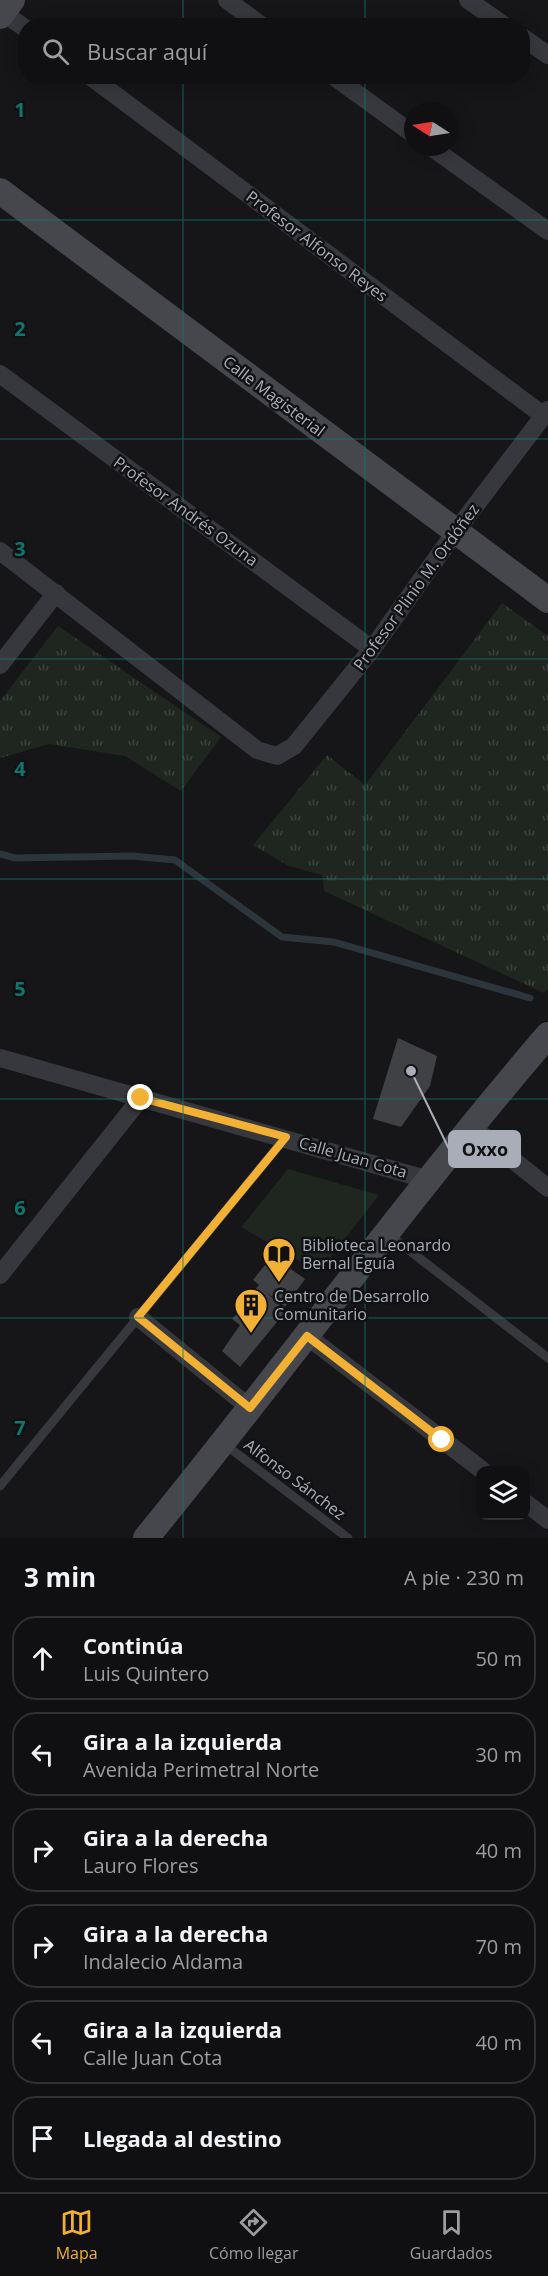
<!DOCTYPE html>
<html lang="es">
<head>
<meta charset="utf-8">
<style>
	:root { --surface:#101012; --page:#19191b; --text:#f1f3f6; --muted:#9c9d9f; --line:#303032; --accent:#f2b134 }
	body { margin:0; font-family:"Open Sans",sans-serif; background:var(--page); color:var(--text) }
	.controls { position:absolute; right:18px; bottom:18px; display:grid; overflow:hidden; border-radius:12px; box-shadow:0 3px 15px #0003 }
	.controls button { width:54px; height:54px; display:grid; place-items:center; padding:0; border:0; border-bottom:2px solid var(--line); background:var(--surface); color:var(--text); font:30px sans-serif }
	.compass { position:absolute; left:404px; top:102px; width:54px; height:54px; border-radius:50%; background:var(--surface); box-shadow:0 3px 15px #0003; rotate:282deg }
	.stop { position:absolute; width:18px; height:18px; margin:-14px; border:4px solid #f2b134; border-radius:50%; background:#fff }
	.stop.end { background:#f2b134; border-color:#fff; box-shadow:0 2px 6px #0008 }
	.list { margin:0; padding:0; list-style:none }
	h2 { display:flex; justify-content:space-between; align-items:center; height:78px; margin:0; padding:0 24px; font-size:26px }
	h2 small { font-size:20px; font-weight:400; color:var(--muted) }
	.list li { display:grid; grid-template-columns:39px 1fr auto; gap:18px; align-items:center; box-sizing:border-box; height:84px; margin:0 12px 12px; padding:0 12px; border:2px solid var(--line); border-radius:24px }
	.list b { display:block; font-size:22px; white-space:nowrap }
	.list p { margin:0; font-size:20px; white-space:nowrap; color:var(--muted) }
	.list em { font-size:20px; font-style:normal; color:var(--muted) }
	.icon { flex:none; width:33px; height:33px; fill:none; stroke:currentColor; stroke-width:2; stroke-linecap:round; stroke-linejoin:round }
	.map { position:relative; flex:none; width:548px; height:1538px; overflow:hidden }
	.search { position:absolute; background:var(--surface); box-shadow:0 3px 15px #0003; left:18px; right:18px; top:18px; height:66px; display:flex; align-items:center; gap:15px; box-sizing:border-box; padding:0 21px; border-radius:24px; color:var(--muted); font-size:22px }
	.sheet { height:654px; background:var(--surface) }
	nav { display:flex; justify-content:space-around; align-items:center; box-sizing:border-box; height:84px; border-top:2px solid var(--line); background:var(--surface); font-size:16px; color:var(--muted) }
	nav a { display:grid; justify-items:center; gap:3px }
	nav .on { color:var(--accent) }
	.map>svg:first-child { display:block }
</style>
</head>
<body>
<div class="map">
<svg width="548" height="1538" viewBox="0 0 548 1538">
	<defs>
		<pattern id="park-tufts" width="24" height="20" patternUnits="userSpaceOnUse" patternTransform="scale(1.5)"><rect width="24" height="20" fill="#1e261f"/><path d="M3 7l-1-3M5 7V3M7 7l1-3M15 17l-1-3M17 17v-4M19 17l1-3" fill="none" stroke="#3c433d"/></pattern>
	</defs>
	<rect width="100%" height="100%" fill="#161618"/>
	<!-- park -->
	<g fill="url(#park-tufts)">
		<path d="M502 603 548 636V989L544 993 324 891 322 875 289 866 253 845 327 755 365 785Z"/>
		<path d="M58 626 221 737 181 791 125 756 49 744 0 758V701Z"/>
	</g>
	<!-- pitch -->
	<path fill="#1e261f" d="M288 1169 379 1195 319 1272 241 1227Z"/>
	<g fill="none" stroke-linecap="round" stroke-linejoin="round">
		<!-- stream -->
		<path stroke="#2c353c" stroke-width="7" d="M0 854 15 858 132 856 175 860 282 937 334 942 530 998"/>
	</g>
	<!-- building -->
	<g fill="#404145">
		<path d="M398 1038 437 1056 430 1086 401 1127 373 1119Z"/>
		<path d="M272 1256 305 1279 285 1307 265 1291 286 1311 240 1367 222 1351 240 1325 232 1319 242 1308 256 1318 267 1305 251 1294 259 1285 253 1280Z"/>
	</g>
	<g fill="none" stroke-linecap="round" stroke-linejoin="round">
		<!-- lane -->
		<g stroke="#37383d" stroke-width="9">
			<path d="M387 1233 548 1358"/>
			<path d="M223 1443 348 1538"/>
			<path d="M0 1486 285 1138"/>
		</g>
		<!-- street -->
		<g stroke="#37383d" stroke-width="18">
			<path d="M227 0 262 26"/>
			<path d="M468 0 505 26"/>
			<path d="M0 10 26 29"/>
			<path d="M522 37 548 55"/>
			<path d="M90 76 544 416"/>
			<path d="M333 76 413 134"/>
			<path d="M431 147 548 231"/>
			<path d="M0 374 372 649"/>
			<path d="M0 551 257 750 277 756 294 746 372 649 456 531 548 410"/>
			<path d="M0 665 56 593"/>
			<path d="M0 1058 429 1180"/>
			<path d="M472 1127 548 1188"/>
			<path d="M0 1275 141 1098"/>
			<path d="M138 1317 250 1408"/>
			<path d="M307 1336 482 1470"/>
			<path d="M526 1503 548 1520"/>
		</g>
		<!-- secondary -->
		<g stroke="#45474d" stroke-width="26">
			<path d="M0 16 12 0"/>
			<path d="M0 191 548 600"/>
			<path d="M146 1538C282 1372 408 1198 548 1035"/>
		</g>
	</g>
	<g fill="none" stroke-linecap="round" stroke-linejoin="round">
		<!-- route -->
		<path stroke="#f2b134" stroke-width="8" d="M141 1098 286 1137 138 1317 250 1408 307 1336 442 1440"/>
	</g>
	<!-- grid -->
	<path fill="none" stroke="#0f766e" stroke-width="1.5" stroke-opacity="0.55" d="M183 0V26M365 0V26M183 76V1538M365 76V1538M0 220H548M0 439H548M0 659H548M0 879H548M0 1099H548M0 1318H548"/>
	<!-- icons -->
	<defs>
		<symbol id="library-pin" viewBox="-11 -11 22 30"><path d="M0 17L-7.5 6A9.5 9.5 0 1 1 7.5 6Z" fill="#f2b134" stroke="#111113"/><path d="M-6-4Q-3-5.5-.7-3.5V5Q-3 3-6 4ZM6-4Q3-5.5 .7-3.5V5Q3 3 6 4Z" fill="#111"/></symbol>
		<symbol id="building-pin" viewBox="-11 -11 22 30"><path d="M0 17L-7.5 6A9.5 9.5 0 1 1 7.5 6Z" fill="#f2b134" stroke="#111113"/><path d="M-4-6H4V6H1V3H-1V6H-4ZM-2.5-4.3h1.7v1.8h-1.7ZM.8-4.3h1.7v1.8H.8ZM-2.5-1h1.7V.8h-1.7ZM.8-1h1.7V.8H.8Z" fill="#111"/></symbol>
	</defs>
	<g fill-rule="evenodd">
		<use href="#library-pin" x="260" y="1235" width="38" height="52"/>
		<use href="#building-pin" x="232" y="1286" width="38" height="52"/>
	</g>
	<g text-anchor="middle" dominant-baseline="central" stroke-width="5" stroke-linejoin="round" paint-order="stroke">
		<!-- street labels -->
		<g font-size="16" fill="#a8adb8" stroke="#111113">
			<text transform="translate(317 246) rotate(37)">Profesor Alfonso Reyes</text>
			<text transform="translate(274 396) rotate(37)">Calle Magisterial</text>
			<text transform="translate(186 511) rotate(36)">Profesor Andrés Ozuna</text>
			<text transform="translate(416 587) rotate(-54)">Profesor Plinio M. Ordóñez</text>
			<text transform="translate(353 1157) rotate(16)">Calle Juan Cota</text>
			<text transform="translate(295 1479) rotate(37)">Alfonso Sánchez</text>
		</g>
		<!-- poi labels -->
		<g font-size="16" fill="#a8adb8" stroke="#111113" text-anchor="start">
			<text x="302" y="1245">Biblioteca Leonardo<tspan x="302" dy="18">Bernal Eguía</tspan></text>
			<text x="274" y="1296">Centro de Desarrollo<tspan x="274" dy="18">Comunitario</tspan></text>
		</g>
	</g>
	<g font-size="20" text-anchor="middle" font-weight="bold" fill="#0f766e" stroke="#111113" stroke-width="5" stroke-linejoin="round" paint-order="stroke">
		<text x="20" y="117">1</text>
		<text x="20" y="336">2</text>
		<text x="20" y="556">3</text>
		<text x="20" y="776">4</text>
		<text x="20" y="996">5</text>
		<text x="20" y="1215">6</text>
		<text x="20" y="1435">7</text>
	</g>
	<!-- callouts -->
	<path fill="none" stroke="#a8adb8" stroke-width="2" d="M411 1071L449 1149"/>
	<circle fill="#a8adb8" stroke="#111113" stroke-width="2" cx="411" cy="1071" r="6"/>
	<rect fill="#a8adb8" stroke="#a8adb8" stroke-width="2" x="449" y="1131" width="71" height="36" rx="6"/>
	<g font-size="18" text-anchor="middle" font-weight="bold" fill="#111">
		<text x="485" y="1156">Oxxo</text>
	</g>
</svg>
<div class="controls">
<button><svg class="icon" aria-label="layers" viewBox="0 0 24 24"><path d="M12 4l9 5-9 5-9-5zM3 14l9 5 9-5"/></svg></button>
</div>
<svg class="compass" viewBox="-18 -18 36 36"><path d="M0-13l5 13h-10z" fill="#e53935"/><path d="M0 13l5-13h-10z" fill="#9c9d9f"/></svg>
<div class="stop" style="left:442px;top:1440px"></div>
<div class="stop end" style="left:141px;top:1098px"></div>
<div class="search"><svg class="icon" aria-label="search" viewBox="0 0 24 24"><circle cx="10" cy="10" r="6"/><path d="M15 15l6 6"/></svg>Buscar aquí</div>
</div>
<section class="sheet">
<h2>3 min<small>A pie · 230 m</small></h2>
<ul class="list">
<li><svg class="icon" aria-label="ahead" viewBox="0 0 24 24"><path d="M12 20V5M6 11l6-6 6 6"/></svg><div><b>Continúa</b><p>Luis Quintero</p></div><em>50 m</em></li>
<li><svg class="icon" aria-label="left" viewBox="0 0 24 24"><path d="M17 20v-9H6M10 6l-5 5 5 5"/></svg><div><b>Gira a la izquierda</b><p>Avenida Perimetral Norte</p></div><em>30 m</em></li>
<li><svg class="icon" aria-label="right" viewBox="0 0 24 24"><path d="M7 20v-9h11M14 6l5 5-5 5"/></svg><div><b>Gira a la derecha</b><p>Lauro Flores</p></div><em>40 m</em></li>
<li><svg class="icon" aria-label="right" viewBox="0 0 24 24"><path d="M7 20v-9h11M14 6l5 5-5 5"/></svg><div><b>Gira a la derecha</b><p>Indalecio Aldama</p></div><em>70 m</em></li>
<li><svg class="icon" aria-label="left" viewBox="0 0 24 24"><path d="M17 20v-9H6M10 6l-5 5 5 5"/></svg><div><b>Gira a la izquierda</b><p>Calle Juan Cota</p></div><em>40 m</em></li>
<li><svg class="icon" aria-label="arrive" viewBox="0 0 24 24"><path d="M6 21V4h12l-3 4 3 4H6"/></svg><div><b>Llegada al destino</b></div></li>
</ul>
</section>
<nav>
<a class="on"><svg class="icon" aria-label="map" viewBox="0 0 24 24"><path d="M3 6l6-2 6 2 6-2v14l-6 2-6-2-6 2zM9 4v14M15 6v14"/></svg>Mapa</a>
<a><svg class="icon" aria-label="directions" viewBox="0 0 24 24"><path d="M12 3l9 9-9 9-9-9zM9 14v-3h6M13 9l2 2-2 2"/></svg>Cómo llegar</a>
<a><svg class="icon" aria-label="saved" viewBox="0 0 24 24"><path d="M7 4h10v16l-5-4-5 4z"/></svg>Guardados</a>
</nav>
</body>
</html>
